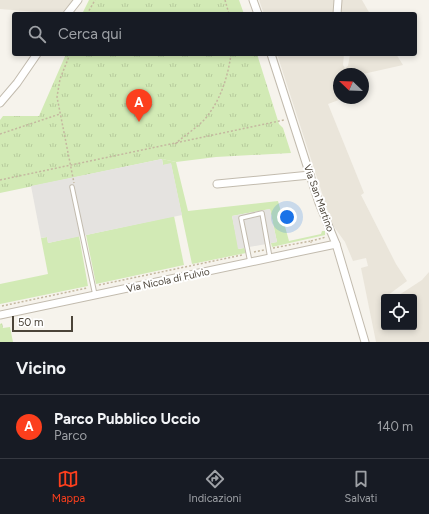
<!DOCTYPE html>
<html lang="it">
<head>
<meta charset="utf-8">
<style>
	:root { --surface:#171b24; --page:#242831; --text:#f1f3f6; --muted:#9ea1a6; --line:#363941; --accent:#fc3f1d }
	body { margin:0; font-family:Figtree,sans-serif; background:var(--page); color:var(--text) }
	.controls { position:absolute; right:12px; bottom:12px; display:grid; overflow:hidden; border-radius:4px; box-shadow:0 2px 6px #0003 }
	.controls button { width:36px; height:36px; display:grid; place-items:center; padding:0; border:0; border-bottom:1px solid var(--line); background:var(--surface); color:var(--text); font:20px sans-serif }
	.compass { position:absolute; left:333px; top:68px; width:36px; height:36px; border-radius:50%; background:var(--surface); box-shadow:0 2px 6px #0003; rotate:293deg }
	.scale { position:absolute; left:12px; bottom:10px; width:61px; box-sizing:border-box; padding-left:4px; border:2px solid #4b4439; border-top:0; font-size:11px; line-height:14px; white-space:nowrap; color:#4b4439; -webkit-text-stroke:3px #fff; paint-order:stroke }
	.you { position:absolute; left:287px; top:217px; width:14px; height:14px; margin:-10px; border:3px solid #fff; border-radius:50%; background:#1a73e8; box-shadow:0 0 0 6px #1a73e833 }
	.badge { display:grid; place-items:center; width:26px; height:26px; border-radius:50%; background:var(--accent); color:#fff; font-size:13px; font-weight:700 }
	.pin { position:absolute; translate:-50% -33px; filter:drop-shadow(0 1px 2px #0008) }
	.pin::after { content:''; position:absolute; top:21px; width:14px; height:12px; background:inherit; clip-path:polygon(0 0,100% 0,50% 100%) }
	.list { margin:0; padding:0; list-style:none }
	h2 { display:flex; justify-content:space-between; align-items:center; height:52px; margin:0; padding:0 16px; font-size:17px }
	h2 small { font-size:13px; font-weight:400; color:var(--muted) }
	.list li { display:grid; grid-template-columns:26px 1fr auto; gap:12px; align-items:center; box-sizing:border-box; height:64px; padding:0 16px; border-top:1px solid var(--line) }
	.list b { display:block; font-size:15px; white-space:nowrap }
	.list p { margin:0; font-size:13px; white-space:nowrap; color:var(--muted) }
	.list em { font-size:13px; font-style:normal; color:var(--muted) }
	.icon { flex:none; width:22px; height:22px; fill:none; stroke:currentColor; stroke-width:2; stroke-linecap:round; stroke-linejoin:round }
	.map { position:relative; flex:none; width:429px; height:342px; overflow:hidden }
	.search { position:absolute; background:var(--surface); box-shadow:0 2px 6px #0003; left:12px; right:12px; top:12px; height:44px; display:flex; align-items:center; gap:10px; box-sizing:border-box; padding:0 14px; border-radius:4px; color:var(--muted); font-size:15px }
	.sheet { height:116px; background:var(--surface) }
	nav { display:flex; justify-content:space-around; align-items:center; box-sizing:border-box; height:56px; border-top:1px solid var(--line); background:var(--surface); font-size:11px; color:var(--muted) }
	nav a { display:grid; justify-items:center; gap:2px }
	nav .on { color:var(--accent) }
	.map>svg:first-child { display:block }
</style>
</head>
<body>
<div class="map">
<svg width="429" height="342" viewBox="0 0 429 342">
	<defs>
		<pattern id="park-tufts" width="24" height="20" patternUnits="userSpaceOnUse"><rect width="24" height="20" fill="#d2eab5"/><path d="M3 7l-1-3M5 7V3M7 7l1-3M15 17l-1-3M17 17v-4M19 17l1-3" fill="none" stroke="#b6ca9c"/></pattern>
	</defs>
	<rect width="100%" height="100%" fill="#f6f3ec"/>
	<!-- residential -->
	<g fill="#eae5da">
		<path d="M0 0H73L61 14 0 9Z"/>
		<path d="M259 0H335L334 14H264Z"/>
		<path d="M341 0H362L370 14H340Z"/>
		<path d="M277 54H344L343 65 345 68 348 66 350 54H396L403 65 363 74H339V98H344L328 104 364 193 361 195 396 264 407 281 380 301 384 305V327H414V297H396L422 280 429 272V342H376L361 268 368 266 366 258 353 261 345 242 332 224Z"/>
	</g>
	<!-- grass -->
	<g fill="#d2eab5">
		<path d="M162 159 176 162 188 211 278 201 289 241 321 234 322 231H325V235L272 247 271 243 277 242 270 209 232 216 239 249 244 248 246 253 192 264 171 164 163 165Z"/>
		<path d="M174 216 184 265 96 284 86 235Z"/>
		<path d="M79 236 88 286 0 304V284L48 274 41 238 47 237 48 243Z"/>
	</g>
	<!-- park -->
	<g fill="url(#park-tufts)">
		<path d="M89 0H239L244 14H82Z"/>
		<path d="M66 54H257L279 124 283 128 291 153 216 157 176 162 162 159 0 193V120L3 116H39Z"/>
		<path d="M2 323 3 328 10 327 13 342H0V324Z"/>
	</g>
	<!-- parking -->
	<g fill="#e5e3e0">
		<path d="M162 159 163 165 171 163 182 215 48 243 47 237 41 238 31 186Z"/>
		<path d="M270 209 277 242 238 249 232 216Z"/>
	</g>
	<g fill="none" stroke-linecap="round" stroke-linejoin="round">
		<defs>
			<g id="lane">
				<path d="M72 187 95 295"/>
				<path d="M250 262 241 218 262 213 270 258"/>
			</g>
			<g id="street">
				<path d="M253 0 258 14"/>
				<path d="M67 14 78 0"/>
				<path d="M337 14 338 0"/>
				<path d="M271 54 319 203 336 244 365 342"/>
				<path d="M0 103 17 83 37 54"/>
				<path d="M217 184 310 175"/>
				<path d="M0 315 336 244"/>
			</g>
		</defs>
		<!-- lane casing -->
		<use href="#lane" stroke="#c2bbae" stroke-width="5.5"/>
		<!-- street casing -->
		<use href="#street" stroke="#c2bbae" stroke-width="9"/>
		<!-- path -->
		<g stroke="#c4b79f" stroke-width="1.5" stroke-dasharray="2 2" stroke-linecap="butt">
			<path d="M225 0 229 14"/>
			<path d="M87 14 95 0"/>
			<path d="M70 54 60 79 57 97 74 183"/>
			<path d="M0 134 60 114"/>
			<path d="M175 144C184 136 195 129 204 120 220 102 228 77 231 54"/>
			<path d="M0 180 284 120"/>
			<path d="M311 241 326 237"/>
			<path d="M273 248 311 241V243"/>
			<path d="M254 252 264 250"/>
			<path d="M99 285 242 255"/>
			<path d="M2 306 87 288"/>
		</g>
		<!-- lane -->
		<use href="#lane" stroke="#fff" stroke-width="3.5"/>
		<!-- street -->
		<use href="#street" stroke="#fff" stroke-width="7"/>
	</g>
	<g text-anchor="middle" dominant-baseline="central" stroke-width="4" stroke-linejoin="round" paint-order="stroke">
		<!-- street labels -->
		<g font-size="10" fill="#4b4439" stroke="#fff">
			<text transform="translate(319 198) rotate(70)">Via San Martino</text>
			<text transform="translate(168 280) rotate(-12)">Via Nicola di Fulvio</text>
		</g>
	</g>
</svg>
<div class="controls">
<button><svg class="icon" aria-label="locate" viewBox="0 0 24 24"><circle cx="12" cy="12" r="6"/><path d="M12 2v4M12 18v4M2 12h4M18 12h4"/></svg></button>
</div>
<svg class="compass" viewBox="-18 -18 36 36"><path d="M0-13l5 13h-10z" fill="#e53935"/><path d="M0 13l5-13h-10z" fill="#9ea1a6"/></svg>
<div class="scale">50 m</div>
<div class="you"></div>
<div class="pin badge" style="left:139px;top:122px">A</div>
<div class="search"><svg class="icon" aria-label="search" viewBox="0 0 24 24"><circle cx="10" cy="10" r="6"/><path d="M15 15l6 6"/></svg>Cerca qui</div>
</div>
<section class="sheet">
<h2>Vicino<small></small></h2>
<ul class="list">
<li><span class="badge">A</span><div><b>Parco Pubblico Uccio</b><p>Parco</p></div><em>140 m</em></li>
</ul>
</section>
<nav>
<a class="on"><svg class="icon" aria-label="map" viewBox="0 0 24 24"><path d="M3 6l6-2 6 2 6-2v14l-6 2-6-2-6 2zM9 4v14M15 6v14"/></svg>Mappa</a>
<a><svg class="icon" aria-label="directions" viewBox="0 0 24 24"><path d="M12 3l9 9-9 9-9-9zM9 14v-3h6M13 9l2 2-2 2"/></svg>Indicazioni</a>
<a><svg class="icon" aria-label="saved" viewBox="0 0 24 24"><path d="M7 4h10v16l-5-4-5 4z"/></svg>Salvati</a>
</nav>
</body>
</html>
